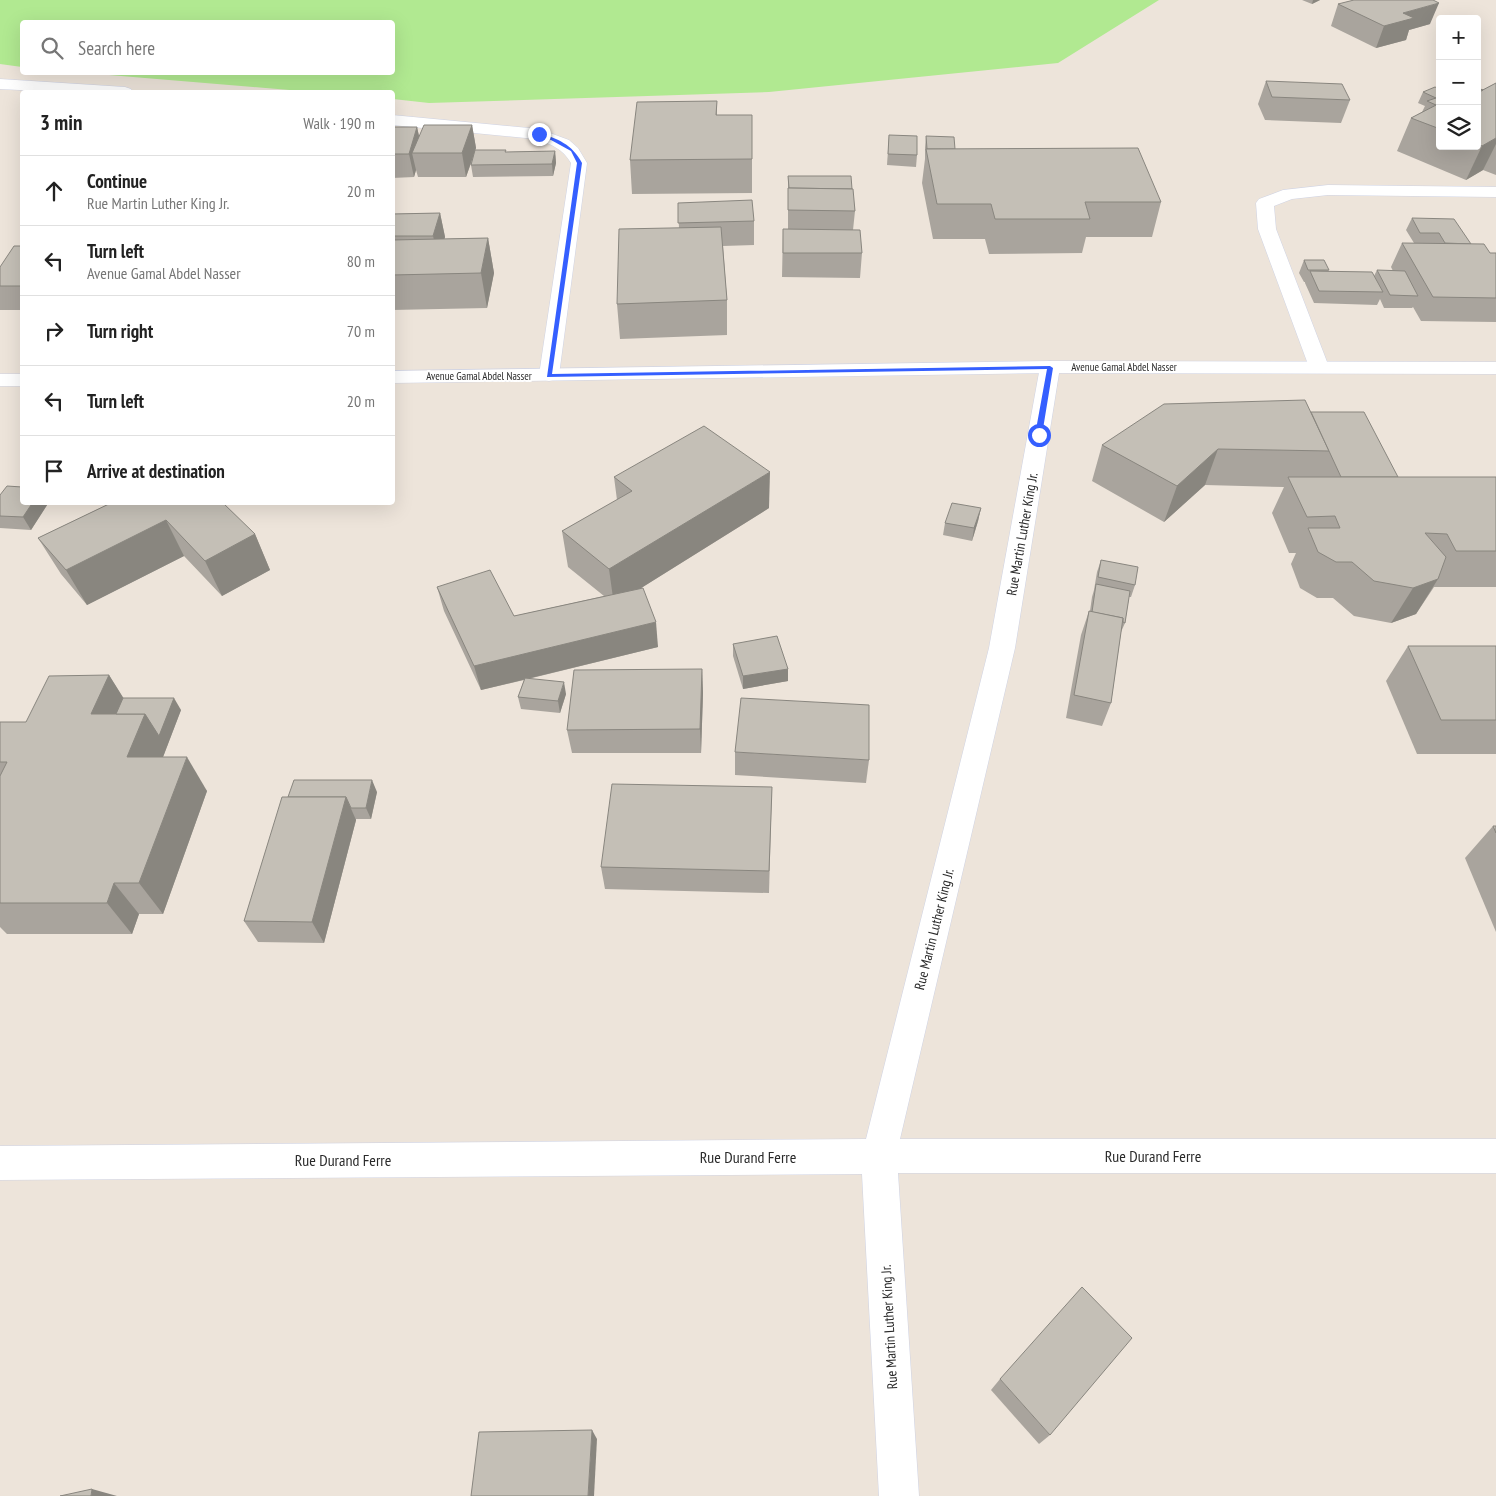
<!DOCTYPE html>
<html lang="en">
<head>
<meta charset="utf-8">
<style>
	:root { --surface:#fff; --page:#f2f2f2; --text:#222; --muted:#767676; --line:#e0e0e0 }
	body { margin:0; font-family:"PT Sans Narrow",sans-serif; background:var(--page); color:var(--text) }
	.controls { position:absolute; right:15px; top:15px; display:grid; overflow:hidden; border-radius:5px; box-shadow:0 5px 20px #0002 }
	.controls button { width:45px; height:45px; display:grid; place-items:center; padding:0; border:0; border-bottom:1px solid var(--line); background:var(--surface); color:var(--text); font:25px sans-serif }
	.stop { position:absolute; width:15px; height:15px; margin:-11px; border:4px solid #355fff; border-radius:50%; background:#fff }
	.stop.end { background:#355fff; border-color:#fff; box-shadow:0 1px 5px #0008 }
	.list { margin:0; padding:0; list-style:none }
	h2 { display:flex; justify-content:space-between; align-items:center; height:65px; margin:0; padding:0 20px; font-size:21px }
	h2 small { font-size:16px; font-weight:400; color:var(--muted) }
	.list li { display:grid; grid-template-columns:32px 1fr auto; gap:15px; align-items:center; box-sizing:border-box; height:70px; padding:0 20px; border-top:1px solid var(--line) }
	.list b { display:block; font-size:19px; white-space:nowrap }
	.list p { margin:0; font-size:16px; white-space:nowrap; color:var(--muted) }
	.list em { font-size:16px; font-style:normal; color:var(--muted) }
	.icon { flex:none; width:28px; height:28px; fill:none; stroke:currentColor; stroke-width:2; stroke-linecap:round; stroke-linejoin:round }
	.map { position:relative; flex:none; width:1496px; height:1496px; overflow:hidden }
	.search { position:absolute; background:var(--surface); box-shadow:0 5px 20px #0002; left:20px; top:20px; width:375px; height:55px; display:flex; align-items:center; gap:12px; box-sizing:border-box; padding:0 18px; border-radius:5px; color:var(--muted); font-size:19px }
	.panel { position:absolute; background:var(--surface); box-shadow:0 5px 20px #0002; left:20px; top:90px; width:375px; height:415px; border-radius:5px }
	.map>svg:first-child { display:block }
</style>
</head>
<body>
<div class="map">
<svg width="1496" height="1496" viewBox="0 0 1496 1496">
	<rect width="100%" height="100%" fill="#ede4da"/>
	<!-- green -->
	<path fill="#b1e991" d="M0 0H1159L1058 63 769 92 429 103 393 99 392 92H313L85 73 392 72V22H22V67L0 64Z"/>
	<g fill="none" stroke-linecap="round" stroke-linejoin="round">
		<defs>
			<g id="minor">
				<path d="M0 79 125 87 131 89 133 92H60L0 89Z"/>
				<path d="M392 115 539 129 569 140 578 148 587 163 559 375 556 379 549 381 542 379 539 375 571 163C563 149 551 144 536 139L392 125Z"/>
				<path d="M1328 185 1496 187V197L1328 195 1292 199 1274 206 1276 229 1329 367 1326 371 1319 373 1312 371 1309 367 1258 229 1256 203 1259 199 1283 190Z"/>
				<path d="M1050 361 1057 363 1060 367 1015 648 900 1139H1496V1173H898L919 1496H879L862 1174 0 1180V1146L866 1139 989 648 1040 367 1043 363Z"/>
			</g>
			<g id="tertiary">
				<path d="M1050 361 1496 362V374L1050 373 392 383V371Z"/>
				<rect x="0" y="374" width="22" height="12"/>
			</g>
		</defs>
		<!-- minor casing -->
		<use href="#minor" stroke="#cfd3e4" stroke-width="1"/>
		<!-- tertiary casing -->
		<use href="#tertiary" stroke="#cfd3e4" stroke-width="1"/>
		<!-- minor -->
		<use href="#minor" fill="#fff" fill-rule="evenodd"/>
		<!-- tertiary -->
		<use href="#tertiary" fill="#fff" fill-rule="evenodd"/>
	</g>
	<!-- wall -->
	<g fill="#a9a49d">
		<path d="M1302 0H1320L1312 4Z"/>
		<path d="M1338 4 1430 24 1409 30 1406 40 1376 48 1331 26Z"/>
		<path d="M1266 81 1350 100 1341 123 1265 120 1258 104Z"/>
		<path d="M1496 83V175L1483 170 1466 180 1397 151 1411 118 1422 112 1425 106 1418 103 1423 92 1440 89V146H1477V88L1483 90Z"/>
		<path d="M717 101V115L752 159V193L632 194 630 160Z"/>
		<path d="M472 125 476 148 475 150 506 152 555 151 556 163 553 176 473 177 471 165 473 158 466 177H418L416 170 414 177 392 178V127H417L419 136Z"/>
		<path d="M889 135 917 155 916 167 887 165Z"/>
		<path d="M926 136 955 149 1161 202 1152 237H1086L1082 253 989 254 985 239H933L922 183 925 159V148Z"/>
		<path d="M788 176 852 189 855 211 853 230 862 253 860 278 782 277 783 229H788Z"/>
		<path d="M678 203 754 221V245L723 246 727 300V335L620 339 617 304 679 228Z"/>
		<path d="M440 213 445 237 444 239 488 238 494 273 487 308 392 310V214Z"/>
		<path d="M1412 218 1490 253H1496V322L1421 321 1413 307 1412 308H1384L1380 299 1377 305 1314 303 1305 283V282H1304L1299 273 1304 260 1329 270 1328 271 1374 276 1377 270 1393 271 1391 267 1402 243H1414L1406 230Z"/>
		<path d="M22 246V310H0V267Z"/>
		<path d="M1311 412 1398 477H1496V587H1434L1416 614 1391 623 1354 616 1333 598H1317L1300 588 1291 564 1296 553H1289L1272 513 1284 487 1205 485 1164 522 1092 481 1102 445Z"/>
		<path d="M614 477 769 508 641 588 658 647 528 679 566 694 560 713 521 709 518 697 524 680 481 690 444 611 437 587 514 616 604 596 568 567 562 531 617 500Z"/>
		<path d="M0 495 22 502H49L31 530 0 528Z"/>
		<path d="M113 502 255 534 270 570 222 596 184 556 87 605 61 574 38 538Z"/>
		<path d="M981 508 978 521 972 541 943 535 945 523Z"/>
		<path d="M1101 560 1135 585 1131 597H1129L1125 623 1121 632 1111 703 1102 726 1066 718 1081 635 1089 611H1090L1092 597 1094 590 1097 572Z"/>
		<path d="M733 644 788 669V681L743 689 733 656Z"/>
		<path d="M1408 646H1496V754H1417L1386 681Z"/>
		<path d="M702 669 703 693 701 753H572L567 730Z"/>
		<path d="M109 675 123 698 181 710 163 757 207 791 163 914H139L132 934H7L0 927V722H26Z"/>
		<path d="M735 752 869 760 866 783 735 775Z"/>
		<path d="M772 787 769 893 605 889 601 867Z"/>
		<path d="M377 792 371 819H356V820L324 943 258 942 244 921 288 797Z"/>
		<path d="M1493 826H1496V932L1465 858Z"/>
		<path d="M1000 1379 1050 1435 1039 1444 991 1390Z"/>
	</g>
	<!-- shaded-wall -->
	<g fill="#89867f">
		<path d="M1313 0H1320L1312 4Z"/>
		<path d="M1439 3 1430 24 1409 30 1406 40 1376 48 1384 26 1403 13Z"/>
		<path d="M472 125 476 148 466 177 462 153Z"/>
		<path d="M417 127 422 150 412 153 416 170 414 177 409 154Z"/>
		<path d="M1496 138V144L1483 170 1466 180 1482 146Z"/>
		<path d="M555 151 556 163 553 176 552 164Z"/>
		<path d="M440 213 445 237 439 260 433 236Z"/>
		<path d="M488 238 494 273 487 308 481 273Z"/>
		<path d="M1218 449 1205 485 1164 522 1177 486Z"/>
		<path d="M770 472 769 508 614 605 609 569Z"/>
		<path d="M33 502H49L31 530 23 517Z"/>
		<path d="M981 508 978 521 972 541 974 528Z"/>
		<path d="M166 520 184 556 87 605 66 570Z"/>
		<path d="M255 534 270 570 222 596 205 561Z"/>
		<path d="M1438 579 1416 614 1391 623 1413 588Z"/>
		<path d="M656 622 658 647 481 690 474 666Z"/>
		<path d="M702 669 703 693 701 753 700 729Z"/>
		<path d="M788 669V681L743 689V676Z"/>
		<path d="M109 675 131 710 120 736 91 714Z"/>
		<path d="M564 682 566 694 560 713 558 701Z"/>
		<path d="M174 698 181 710 150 791 127 757 145 714Z"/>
		<path d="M187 757 207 791 163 914 139 883Z"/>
		<path d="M372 780 377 792 371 819 366 808Z"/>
		<path d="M346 797 356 820 324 943 312 922Z"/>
		<path d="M114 883 139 914 132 934 107 903Z"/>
		<path d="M592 1430 597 1439 594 1496H588Z"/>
		<path d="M92 1489 117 1496H91Z"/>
	</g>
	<!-- building -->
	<g fill="#c4bfb6" stroke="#89867f">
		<path d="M1354 0H1433L1439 3 1403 13 1414 18 1384 26 1338 4Z"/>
		<path d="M1266 81 1342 84 1350 100 1272 97Z"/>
		<path d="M1496 83V138L1482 146 1477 144V93Z"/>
		<path d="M1435 87 1440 89V103L1436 105 1427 101 1436 98 1423 92Z"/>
		<path d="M1477 88H1478L1483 90 1477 93Z"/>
		<path d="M717 101 716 115H752V159L630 160 637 102Z"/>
		<path d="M1440 103V129L1411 118Z"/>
		<path d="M424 125H472L462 153H412Z"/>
		<path d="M392 127H417L409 154H392Z"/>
		<path d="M889 135 917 136V155L888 154Z"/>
		<path d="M926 136 954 137 955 149H927Z"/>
		<path d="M1138 148 1161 202H1085L1090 219H995L991 204H937L926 149Z"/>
		<path d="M475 150H506L505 152 555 151 552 164 471 165Z"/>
		<path d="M788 176H851L852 189 789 188Z"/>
		<path d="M788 188 853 189 855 211 788 210Z"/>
		<path d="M752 200 754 221 678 223V203Z"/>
		<path d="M440 213 433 236H392V214Z"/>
		<path d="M1412 218 1454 219 1471 244 1445 243 1439 233H1420Z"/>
		<path d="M721 227 727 300 617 304 619 229Z"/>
		<path d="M783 229 860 230 862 253H783Z"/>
		<path d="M488 238 481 273 392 275V240Z"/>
		<path d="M1402 243 1484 244 1490 253H1496V298L1433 297Z"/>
		<path d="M14 246H22V286H0V267Z"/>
		<path d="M1304 260H1324L1329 270H1308Z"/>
		<path d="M1377 270 1405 271 1418 296 1390 295Z"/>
		<path d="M1310 271 1372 272 1383 292 1319 291Z"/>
		<path d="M1305 400 1329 451 1218 449 1177 486 1102 445 1164 404Z"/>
		<path d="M1311 412H1364L1398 477H1341Z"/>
		<path d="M704 426 770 472 609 569 562 531 632 491 614 477Z"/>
		<path d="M1288 477H1496V551H1456L1447 534 1425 533 1446 557 1438 579 1413 588 1374 581 1352 562H1336L1318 552 1308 528H1340L1335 516 1307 517Z"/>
		<path d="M7 486 22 487V502H33L23 517 0 516V495Z"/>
		<path d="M113 502H222L255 534 205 561 166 520 66 570 38 538Z"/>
		<path d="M952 503 981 508 974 528 945 523Z"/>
		<path d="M1101 560 1138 567 1135 585 1098 577Z"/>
		<path d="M490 570 514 616 643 588 656 622 474 666 437 587Z"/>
		<path d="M1096 584 1130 591 1125 623 1123 622V618L1092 612Z"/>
		<path d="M1089 611 1123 618 1111 703 1074 695Z"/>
		<path d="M777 636 788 669 743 676 733 644Z"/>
		<path d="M1408 646H1496V720H1441Z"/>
		<path d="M702 669 700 729 567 730 574 670Z"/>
		<path d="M109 675 91 714H145L127 757H187L139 883H114L107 903H0V776L7 762H0V722H26L49 676Z"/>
		<path d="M525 678 564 682 558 701 518 697Z"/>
		<path d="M123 698H174L159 736 145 714H116Z"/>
		<path d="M741 698 869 705V760L735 752Z"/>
		<path d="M294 780H372L366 808H351L346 797H288Z"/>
		<path d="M612 784 772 787 769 871 601 867Z"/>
		<path d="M282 797H346L312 922 244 921Z"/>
		<path d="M1493 826H1496V833Z"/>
		<path d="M1082 1287 1132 1338 1050 1435 1000 1379Z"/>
		<path d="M592 1430 588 1496H471L479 1432Z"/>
		<path d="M92 1489 91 1496H60Z"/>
	</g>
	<!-- route -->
	<path fill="#355fff" d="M539 133C558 139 572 144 582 163L552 374 1050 366 1053 368 1042 435 1039 437 1035 435 1047 369 547 377 577 163 571 151 551 140 537 135Z"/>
	<g text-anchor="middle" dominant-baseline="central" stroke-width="4" stroke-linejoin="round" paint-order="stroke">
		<!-- far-street labels -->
		<g font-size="11" fill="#2a2a2a" stroke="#fff">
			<text x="1124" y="367">Avenue Gamal Abdel Nasser</text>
			<text x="479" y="376">Avenue Gamal Abdel Nasser</text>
		</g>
		<!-- street labels -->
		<g font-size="14" fill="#2a2a2a" stroke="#fff">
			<text transform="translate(1022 534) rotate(-80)">Rue Martin Luther King Jr.</text>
			<text transform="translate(934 929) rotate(-76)">Rue Martin Luther King Jr.</text>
			<text transform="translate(889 1327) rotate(-93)">Rue Martin Luther King Jr.</text>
		</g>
		<!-- near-street labels -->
		<g font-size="16" fill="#2a2a2a" stroke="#fff">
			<text x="1153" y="1156">Rue Durand Ferre</text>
			<text x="748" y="1157">Rue Durand Ferre</text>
			<text x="343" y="1160">Rue Durand Ferre</text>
		</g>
	</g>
</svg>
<div class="controls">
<button>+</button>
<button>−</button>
<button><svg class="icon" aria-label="layers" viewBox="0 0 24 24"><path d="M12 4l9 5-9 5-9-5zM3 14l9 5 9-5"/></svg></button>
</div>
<div class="stop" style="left:1039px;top:435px"></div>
<div class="stop end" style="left:539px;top:134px"></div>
<div class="search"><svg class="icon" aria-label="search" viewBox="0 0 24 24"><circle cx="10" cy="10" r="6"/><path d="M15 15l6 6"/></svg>Search here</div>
<section class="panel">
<h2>3 min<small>Walk · 190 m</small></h2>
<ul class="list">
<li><svg class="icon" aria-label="ahead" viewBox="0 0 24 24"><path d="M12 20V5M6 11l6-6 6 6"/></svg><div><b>Continue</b><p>Rue Martin Luther King Jr.</p></div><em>20 m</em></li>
<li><svg class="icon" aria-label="left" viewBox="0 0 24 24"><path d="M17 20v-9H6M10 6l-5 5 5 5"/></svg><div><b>Turn left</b><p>Avenue Gamal Abdel Nasser</p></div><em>80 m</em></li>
<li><svg class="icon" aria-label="right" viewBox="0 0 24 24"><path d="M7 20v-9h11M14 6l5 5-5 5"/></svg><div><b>Turn right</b></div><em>70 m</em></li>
<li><svg class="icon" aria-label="left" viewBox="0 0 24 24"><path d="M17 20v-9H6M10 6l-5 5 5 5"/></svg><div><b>Turn left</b></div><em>20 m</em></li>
<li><svg class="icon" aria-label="arrive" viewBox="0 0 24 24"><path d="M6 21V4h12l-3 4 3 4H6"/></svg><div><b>Arrive at destination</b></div></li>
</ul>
</section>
</div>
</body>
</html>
